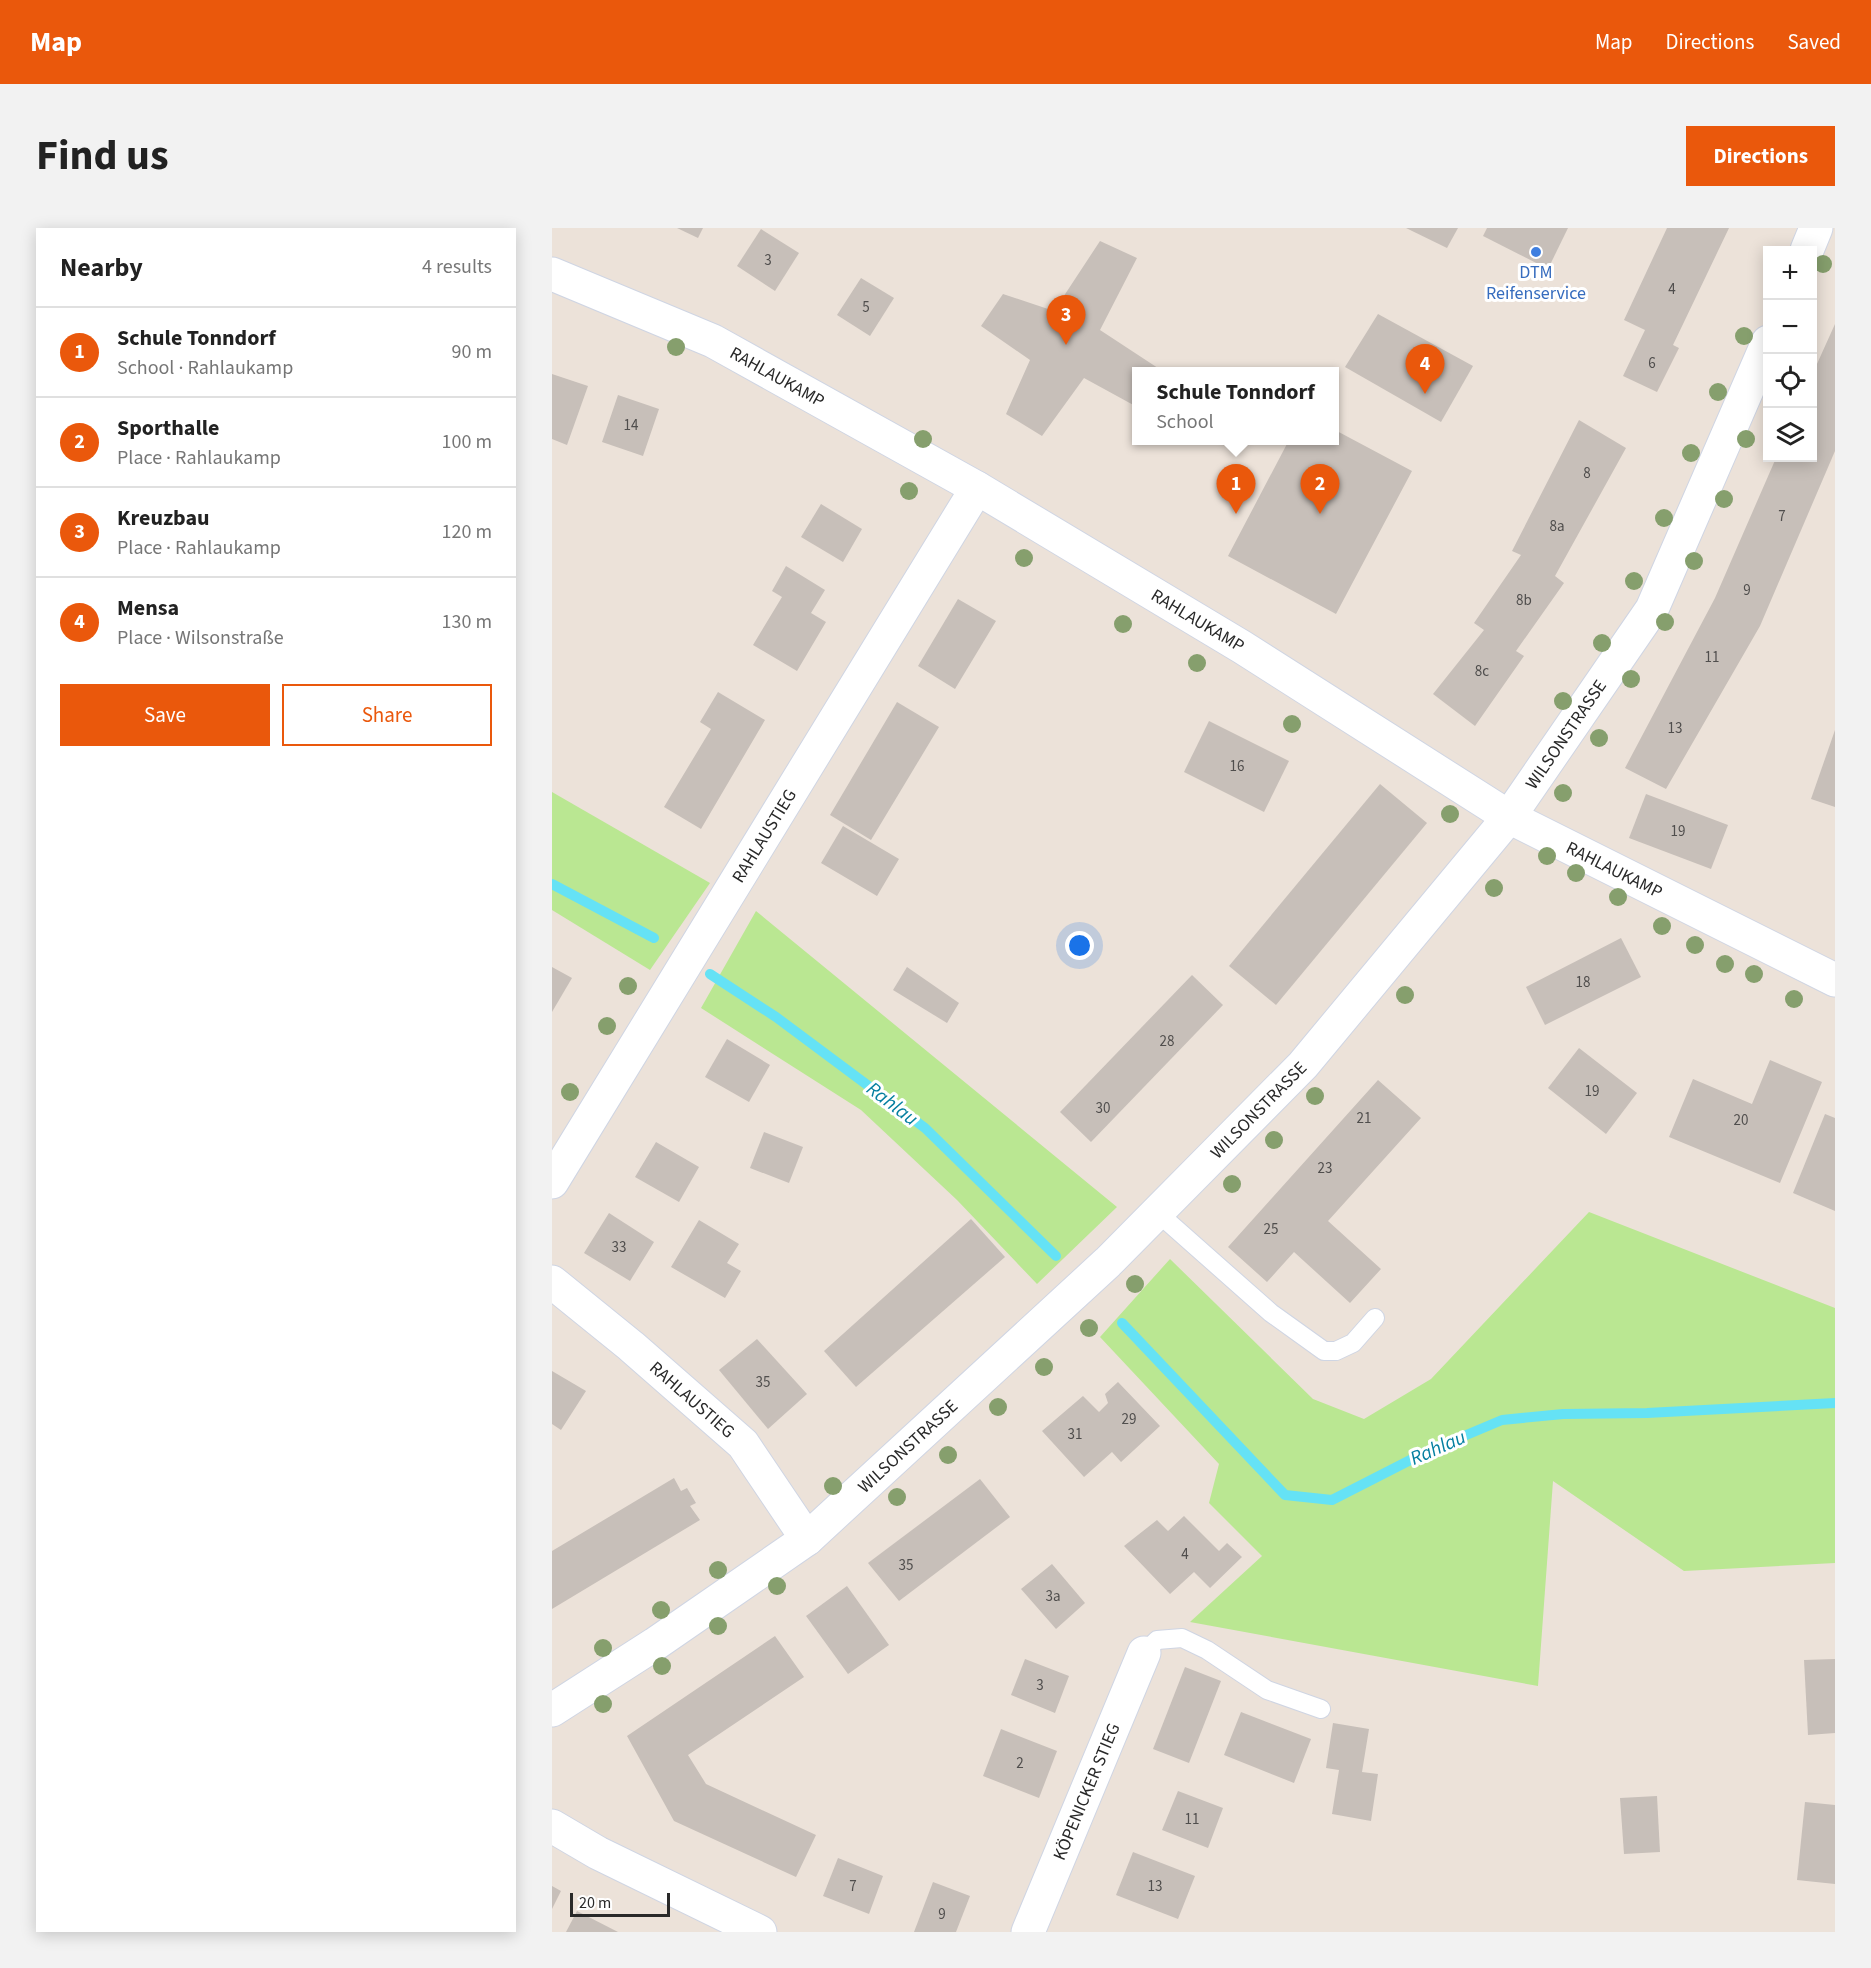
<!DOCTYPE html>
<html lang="en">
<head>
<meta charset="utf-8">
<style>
	:root { --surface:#fff; --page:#f2f2f2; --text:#222; --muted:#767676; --line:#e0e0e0; --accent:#ea580c }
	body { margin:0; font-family:"Source Sans 3",sans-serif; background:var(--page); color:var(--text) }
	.controls { position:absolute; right:18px; top:18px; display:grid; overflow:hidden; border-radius:0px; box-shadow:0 3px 15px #0003 }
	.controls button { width:54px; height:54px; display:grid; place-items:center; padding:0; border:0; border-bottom:2px solid var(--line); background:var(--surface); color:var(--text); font:30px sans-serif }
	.scale { position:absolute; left:18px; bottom:15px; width:100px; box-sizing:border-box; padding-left:6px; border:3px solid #292929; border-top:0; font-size:16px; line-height:21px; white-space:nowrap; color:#292929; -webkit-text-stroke:4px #fff; paint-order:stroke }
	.you { position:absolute; left:528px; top:718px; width:21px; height:21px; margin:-15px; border:4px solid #fff; border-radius:50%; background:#1a73e8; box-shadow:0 0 0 9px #1a73e833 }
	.badge { display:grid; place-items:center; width:39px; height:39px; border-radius:50%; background:var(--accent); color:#fff; font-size:20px; font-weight:700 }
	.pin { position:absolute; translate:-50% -50px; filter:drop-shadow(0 2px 3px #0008) }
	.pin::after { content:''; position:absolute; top:32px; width:21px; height:18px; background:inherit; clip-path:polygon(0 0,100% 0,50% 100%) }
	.popup { position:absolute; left:580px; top:139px; width:207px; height:78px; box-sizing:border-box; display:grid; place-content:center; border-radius:0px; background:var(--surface); filter:drop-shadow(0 2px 4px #0005); font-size:20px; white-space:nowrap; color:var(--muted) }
	.popup b { font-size:22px; color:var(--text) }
	.popup::after { content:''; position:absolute; left:50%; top:100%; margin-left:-12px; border:12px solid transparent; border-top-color:var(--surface) }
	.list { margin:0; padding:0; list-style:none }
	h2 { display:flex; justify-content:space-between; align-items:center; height:78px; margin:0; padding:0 24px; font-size:26px }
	h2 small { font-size:20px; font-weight:400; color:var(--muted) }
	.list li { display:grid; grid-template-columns:39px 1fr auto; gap:18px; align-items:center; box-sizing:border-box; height:90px; padding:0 24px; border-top:2px solid var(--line) }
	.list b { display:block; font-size:22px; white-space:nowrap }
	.list p { margin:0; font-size:20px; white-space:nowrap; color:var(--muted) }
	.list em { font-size:20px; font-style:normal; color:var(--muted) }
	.actions { display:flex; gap:12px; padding:18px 24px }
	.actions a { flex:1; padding:14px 0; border:2px solid var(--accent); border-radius:0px; text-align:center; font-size:21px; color:var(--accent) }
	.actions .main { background:var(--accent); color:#fff }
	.icon { flex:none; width:33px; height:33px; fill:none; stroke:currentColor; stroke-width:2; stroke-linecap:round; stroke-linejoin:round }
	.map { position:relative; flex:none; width:1283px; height:1704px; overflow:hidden; border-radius:0px }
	header { display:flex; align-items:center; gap:36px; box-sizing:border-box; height:84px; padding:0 30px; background:var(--accent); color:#fff }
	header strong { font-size:28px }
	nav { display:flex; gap:33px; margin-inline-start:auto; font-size:21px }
	.intro { display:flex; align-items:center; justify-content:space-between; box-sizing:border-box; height:144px; padding:0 36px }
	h1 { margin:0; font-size:42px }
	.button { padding:15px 27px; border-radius:0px; background:var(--accent); color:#fff; font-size:21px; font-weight:700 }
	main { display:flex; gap:36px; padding:0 36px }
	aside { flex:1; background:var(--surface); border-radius:0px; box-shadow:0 3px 15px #0003 }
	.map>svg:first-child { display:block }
</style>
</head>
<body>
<header>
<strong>Map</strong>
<nav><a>Map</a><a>Directions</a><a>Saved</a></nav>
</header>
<div class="intro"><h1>Find us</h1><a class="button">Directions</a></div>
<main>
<aside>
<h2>Nearby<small>4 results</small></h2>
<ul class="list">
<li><span class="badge">1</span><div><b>Schule Tonndorf</b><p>School · Rahlaukamp</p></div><em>90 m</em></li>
<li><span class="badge">2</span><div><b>Sporthalle</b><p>Place · Rahlaukamp</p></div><em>100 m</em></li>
<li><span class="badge">3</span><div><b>Kreuzbau</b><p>Place · Rahlaukamp</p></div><em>120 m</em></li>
<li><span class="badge">4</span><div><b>Mensa</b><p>Place · Wilsonstraße</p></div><em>130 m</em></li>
</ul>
<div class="actions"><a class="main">Save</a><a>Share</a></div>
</aside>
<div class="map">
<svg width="1283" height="1704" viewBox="0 0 1283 1704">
	<rect width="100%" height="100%" fill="#ece2d9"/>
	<!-- green -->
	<g fill="#bae792">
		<path d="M0 564 158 655 98 742 0 682Z"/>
		<path d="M204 683 565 979 485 1056 405 972 309 882 149 780Z"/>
		<path d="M1037 984 1283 1080V1335L1132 1343 1001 1253 986 1458 638 1394 710 1328 657 1275 667 1236 548 1109 618 1031 761 1171 812 1191 879 1151Z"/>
	</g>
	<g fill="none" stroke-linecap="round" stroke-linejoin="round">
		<!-- stream -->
		<g stroke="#65e2f5" stroke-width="10">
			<path d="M0 656 102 710"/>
			<path d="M158 746 224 789 373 900 504 1028"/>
			<path d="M570 1095 733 1267 780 1272 874 1224 950 1192 1011 1186 1095 1185 1283 1175"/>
		</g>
	</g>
	<!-- building -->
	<g fill="#c7bfb9">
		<path d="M125 0H151L146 10Z"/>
		<path d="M854 0H906L895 20Z"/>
		<path d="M935 0H1016L996 41 931 8Z"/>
		<path d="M1115 0H1177L1121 117 1127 120 1105 164 1071 148 1093 102 1072 92Z"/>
		<path d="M209 1 247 25 223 63 185 38Z"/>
		<path d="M548 13 585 30 548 102 612 144H585V179L532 150 490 208 454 186 478 132 429 98 451 66 502 83Z"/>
		<path d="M309 50 342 70 318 108 285 87Z"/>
		<path d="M826 86 921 138 889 194 793 139Z"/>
		<path d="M1283 96V223L1208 398 1114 561 1073 540 1163 370 1224 230H1260V147Z"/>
		<path d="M0 146 36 158 15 217 0 211Z"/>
		<path d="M66 167 107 181 91 228 50 214Z"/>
		<path d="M1027 192 1074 220 1003 348 1012 355 964 423 972 428 923 498 881 466 932 402 922 395 969 327 960 323Z"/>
		<path d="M783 202 860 243 784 386 676 328 737 212 752 216 754 212H783Z"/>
		<path d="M269 276 310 301 291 334 249 309Z"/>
		<path d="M234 338 273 362 259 385 274 394 245 443 201 417 230 369 220 363Z"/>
		<path d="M406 371 444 393 403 461 366 438Z"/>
		<path d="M166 464 213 492 149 601 112 579 159 501 148 494Z"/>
		<path d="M345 474 387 499 319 612 278 587Z"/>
		<path d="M657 493 737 533 712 584 632 544Z"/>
		<path d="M1283 502V579L1259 571Z"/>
		<path d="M828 556 875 595 724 777 677 738Z"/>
		<path d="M1094 566 1176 597 1159 641 1077 610Z"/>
		<path d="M291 598 347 631 325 668 269 635Z"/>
		<path d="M1069 710 1089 749 993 797 974 759Z"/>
		<path d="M0 739 20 750 0 784Z"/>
		<path d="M355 739 407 775 395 795 341 762Z"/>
		<path d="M640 747 671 777 539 914 508 884Z"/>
		<path d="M175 811 218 837 197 874 153 849Z"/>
		<path d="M1027 820 1085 865 1054 906 996 860Z"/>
		<path d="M1218 832 1270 854 1228 955 1117 909 1141 851 1200 876Z"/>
		<path d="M826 852 869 890 776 993 829 1041 798 1075 742 1024 715 1054 676 1019Z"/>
		<path d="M1273 886 1283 890V983L1241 965Z"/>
		<path d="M212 904 251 919 237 955 198 940Z"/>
		<path d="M104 914 147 939 127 974 83 949Z"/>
		<path d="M57 985 102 1014 78 1053 32 1025Z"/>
		<path d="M419 991 453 1029 304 1159 272 1123Z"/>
		<path d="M147 992 187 1016 175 1035 189 1043 173 1070 119 1039Z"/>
		<path d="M205 1111 255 1166 216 1201 167 1142Z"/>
		<path d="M0 1143 34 1163 9 1202 0 1196Z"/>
		<path d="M566 1154 608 1198 569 1234 560 1224 532 1249 490 1203 531 1168 547 1184 556 1175 553 1166Z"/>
		<path d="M122 1250 129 1263 135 1260 144 1275 138 1278 148 1292 0 1381V1323Z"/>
		<path d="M428 1251 458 1289 347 1373 316 1335Z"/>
		<path d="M632 1288 667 1323 675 1315 690 1329 658 1360 642 1344 618 1366 572 1318 605 1292 616 1303Z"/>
		<path d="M500 1336 533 1375 504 1401 469 1361Z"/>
		<path d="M295 1358 337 1417 296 1446 254 1388Z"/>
		<path d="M223 1408 252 1449 136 1527 154 1556 264 1607 244 1649 122 1593 75 1508Z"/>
		<path d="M473 1431 517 1448 503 1485 459 1467Z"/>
		<path d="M1283 1431V1505L1256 1507 1252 1432Z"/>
		<path d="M633 1439 669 1453 637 1535 601 1521Z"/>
		<path d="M689 1484 759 1511 742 1555 672 1527Z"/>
		<path d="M781 1495 817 1501 810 1544 826 1546 819 1593 780 1586 787 1542 774 1540Z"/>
		<path d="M449 1501 505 1523 487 1570 431 1548Z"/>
		<path d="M626 1563 671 1580 656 1620 610 1602Z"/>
		<path d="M1105 1568 1108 1624 1072 1626 1068 1570Z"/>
		<path d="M1253 1574 1283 1577V1656L1245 1652Z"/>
		<path d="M581 1624 643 1648 626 1691 564 1667Z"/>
		<path d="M286 1630 331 1648 317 1686 271 1668Z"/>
		<path d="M381 1654 418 1668 404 1704H362Z"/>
		<path d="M0 1658 9 1663 0 1681Z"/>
		<path d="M25 1683 66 1704H14Z"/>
	</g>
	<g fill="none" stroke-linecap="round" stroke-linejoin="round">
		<defs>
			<g id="lane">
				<path d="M606 985 719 1085 772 1123H784L801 1115 823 1090"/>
				<path d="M592 1425 605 1412 630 1410 655 1422 715 1462 769 1481"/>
			</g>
			<g id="street">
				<path d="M1255 22 1264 0"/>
				<path id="s1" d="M0 46 161 113 425 260 690 419 957 589 1283 752"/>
				<path id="s2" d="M0 954 425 260"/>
				<path id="s3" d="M0 1054 79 1118 191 1216 255 1311"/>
				<path id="s4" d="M0 1482 103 1416 255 1311 556 1034 751 837 957 589 1100 381 1216 114"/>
				<path d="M0 1598 46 1625 208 1704"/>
				<path id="s5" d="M476 1704 592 1425"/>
			</g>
		</defs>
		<!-- lane casing -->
		<use href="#lane" stroke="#cfd5e3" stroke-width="20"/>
		<!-- street casing -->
		<use href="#street" stroke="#cfd5e3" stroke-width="35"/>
		<!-- lane -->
		<use href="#lane" stroke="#fff" stroke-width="18"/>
		<!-- street -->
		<use href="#street" stroke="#fff" stroke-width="33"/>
	</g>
	<!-- trees -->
	<g fill="#869f6d">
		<circle cx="1271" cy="36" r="9"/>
		<circle cx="1192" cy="108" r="9"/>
		<circle cx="124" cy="119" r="9"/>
		<circle cx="1166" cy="164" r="9"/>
		<circle cx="371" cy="211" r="9"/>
		<circle cx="1194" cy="211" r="9"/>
		<circle cx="1139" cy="225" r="9"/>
		<circle cx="357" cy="263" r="9"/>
		<circle cx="1172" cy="271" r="9"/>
		<circle cx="1112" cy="290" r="9"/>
		<circle cx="472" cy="330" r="9"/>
		<circle cx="1142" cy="333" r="9"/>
		<circle cx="1082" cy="353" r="9"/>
		<circle cx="1113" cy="394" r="9"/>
		<circle cx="571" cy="396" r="9"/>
		<circle cx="1050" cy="415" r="9"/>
		<circle cx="645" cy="435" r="9"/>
		<circle cx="1079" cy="451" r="9"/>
		<circle cx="1011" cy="473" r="9"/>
		<circle cx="740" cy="496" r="9"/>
		<circle cx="1047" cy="510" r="9"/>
		<circle cx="1011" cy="565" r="9"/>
		<circle cx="898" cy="586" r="9"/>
		<circle cx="995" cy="628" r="9"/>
		<circle cx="1024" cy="645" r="9"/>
		<circle cx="942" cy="660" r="9"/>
		<circle cx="1066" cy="669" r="9"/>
		<circle cx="1110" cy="698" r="9"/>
		<circle cx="1143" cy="717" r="9"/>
		<circle cx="1173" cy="736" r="9"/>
		<circle cx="1202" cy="746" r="9"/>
		<circle cx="76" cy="758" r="9"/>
		<circle cx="853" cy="767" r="9"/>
		<circle cx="1242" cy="771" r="9"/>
		<circle cx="55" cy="798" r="9"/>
		<circle cx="18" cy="864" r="9"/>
		<circle cx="763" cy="868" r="9"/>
		<circle cx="722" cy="912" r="9"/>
		<circle cx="680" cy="956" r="9"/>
		<circle cx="583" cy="1056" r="9"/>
		<circle cx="537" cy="1100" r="9"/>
		<circle cx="492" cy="1139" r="9"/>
		<circle cx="446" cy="1179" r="9"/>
		<circle cx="396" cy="1227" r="9"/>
		<circle cx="281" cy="1258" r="9"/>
		<circle cx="345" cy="1269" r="9"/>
		<circle cx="166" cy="1342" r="9"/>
		<circle cx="225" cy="1358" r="9"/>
		<circle cx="109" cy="1382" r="9"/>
		<circle cx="166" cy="1398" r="9"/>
		<circle cx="51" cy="1420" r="9"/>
		<circle cx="110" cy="1438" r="9"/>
		<circle cx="51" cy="1476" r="9"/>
	</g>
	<!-- markers -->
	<circle fill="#3f7fe0" stroke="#fff" stroke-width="2" cx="984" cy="24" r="6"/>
	<g text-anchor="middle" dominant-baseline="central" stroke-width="6" stroke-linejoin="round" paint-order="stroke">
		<!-- number labels -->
		<g font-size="15" fill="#504e4d">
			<text x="216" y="32">3</text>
			<text x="1120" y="61">4</text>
			<text x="314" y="79">5</text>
			<text x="1100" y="135">6</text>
			<text x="79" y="197">14</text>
			<text x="1035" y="245">8</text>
			<text x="1230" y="288">7</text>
			<text x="1005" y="298">8a</text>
			<text x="1195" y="362">9</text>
			<text x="972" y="372">8b</text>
			<text x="1160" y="429">11</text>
			<text x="930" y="443">8c</text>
			<text x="1123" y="500">13</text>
			<text x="685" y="538">16</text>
			<text x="1126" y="603">19</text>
			<text x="1031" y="754">18</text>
			<text x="615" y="813">28</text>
			<text x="1040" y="863">19</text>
			<text x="551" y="880">30</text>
			<text x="812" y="890">21</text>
			<text x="1189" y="892">20</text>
			<text x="773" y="940">23</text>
			<text x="719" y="1001">25</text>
			<text x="67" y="1019">33</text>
			<text x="211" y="1154">35</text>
			<text x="577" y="1191">29</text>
			<text x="523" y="1206">31</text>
			<text x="633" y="1326">4</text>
			<text x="354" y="1337">35</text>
			<text x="501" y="1368">3a</text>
			<text x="488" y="1457">3</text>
			<text x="468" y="1535">2</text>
			<text x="640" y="1591">11</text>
			<text x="301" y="1658">7</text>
			<text x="603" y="1658">13</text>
			<text x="390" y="1686">9</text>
		</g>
		<!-- shop labels -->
		<g font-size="18" fill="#366cbe" stroke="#fff">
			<text x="984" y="44">DTM<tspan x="984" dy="21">Reifenservice</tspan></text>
		</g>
		<!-- street labels -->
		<g font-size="18" fill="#292929" stroke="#fff">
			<text stroke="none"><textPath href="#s1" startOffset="248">RAHLAUKAMP</textPath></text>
			<text stroke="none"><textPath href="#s1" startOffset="734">RAHLAUKAMP</textPath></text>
			<text stroke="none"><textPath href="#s4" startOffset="1416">WILSONSTRASSE</textPath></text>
			<text stroke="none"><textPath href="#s2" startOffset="406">RAHLAUSTIEG</textPath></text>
			<text stroke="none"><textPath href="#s1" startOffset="1220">RAHLAUKAMP</textPath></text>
			<text stroke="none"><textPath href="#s4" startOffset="930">WILSONSTRASSE</textPath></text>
			<text stroke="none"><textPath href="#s3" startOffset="183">RAHLAUSTIEG</textPath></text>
			<text stroke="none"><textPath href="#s4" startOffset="444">WILSONSTRASSE</textPath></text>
			<text stroke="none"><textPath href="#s5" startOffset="152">KÖPENICKER STIEG</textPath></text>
		</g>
		<!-- water labels -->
		<g font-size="20" font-style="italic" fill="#057fa0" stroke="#fff">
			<text transform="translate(340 876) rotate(37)">Rahlau</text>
			<text transform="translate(886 1220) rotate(-24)">Rahlau</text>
		</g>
	</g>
</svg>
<div class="controls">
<button>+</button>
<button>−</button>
<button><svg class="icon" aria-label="locate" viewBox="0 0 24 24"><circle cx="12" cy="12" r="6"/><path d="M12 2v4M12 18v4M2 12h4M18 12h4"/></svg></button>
<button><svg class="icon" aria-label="layers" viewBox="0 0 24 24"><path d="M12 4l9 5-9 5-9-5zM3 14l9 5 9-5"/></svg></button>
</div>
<div class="scale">20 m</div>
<div class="you"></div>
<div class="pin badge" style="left:684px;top:286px">1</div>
<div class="popup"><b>Schule Tonndorf</b>School</div>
<div class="pin badge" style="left:768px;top:286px">2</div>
<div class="pin badge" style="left:514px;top:117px">3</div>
<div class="pin badge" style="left:873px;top:166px">4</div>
</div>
</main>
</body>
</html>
